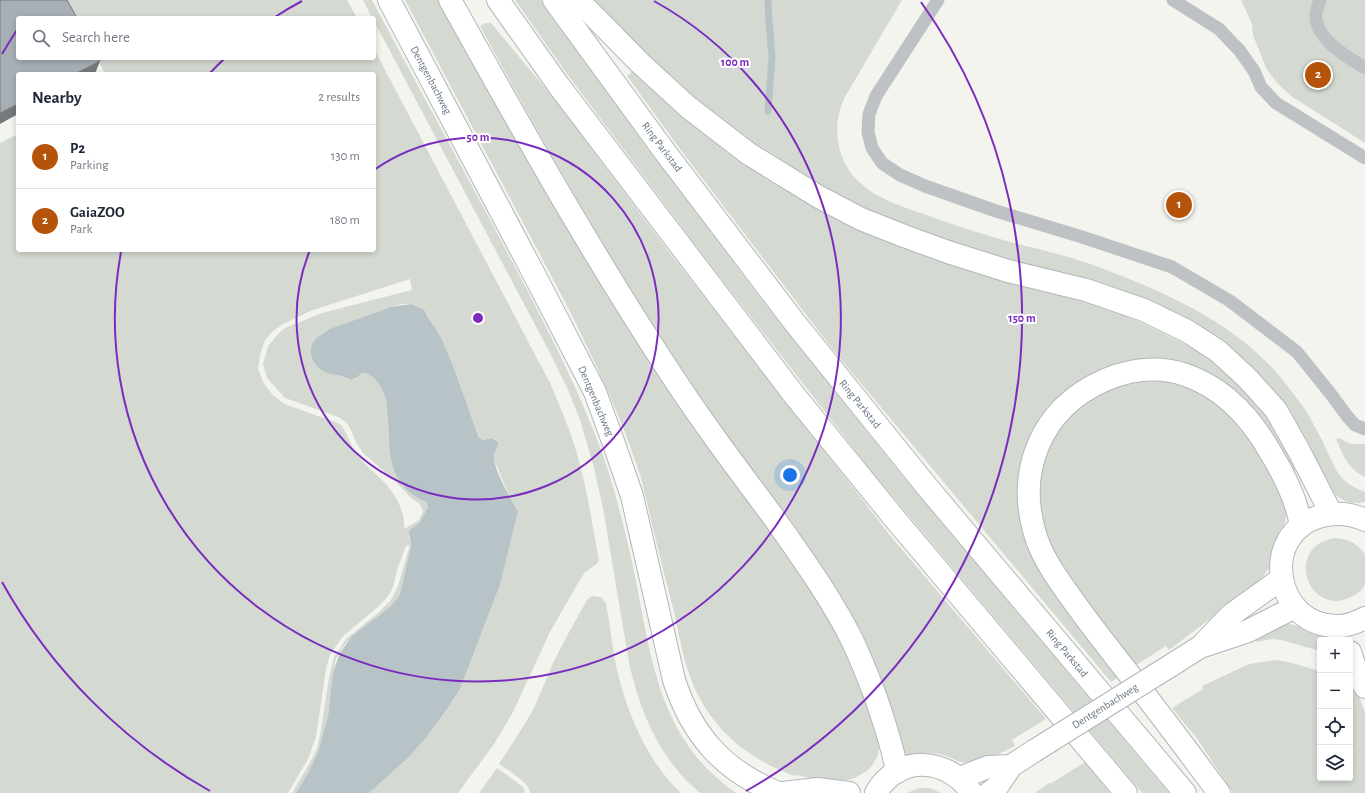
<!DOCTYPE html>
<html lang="en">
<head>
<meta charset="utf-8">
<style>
	:root { --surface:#fff; --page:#f2f2f3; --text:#1f2937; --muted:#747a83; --line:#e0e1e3; --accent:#b45309 }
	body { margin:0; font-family:"Alegreya Sans",sans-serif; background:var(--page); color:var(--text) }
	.controls { position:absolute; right:12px; bottom:12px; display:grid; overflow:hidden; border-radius:4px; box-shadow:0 2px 6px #0003 }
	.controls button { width:36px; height:36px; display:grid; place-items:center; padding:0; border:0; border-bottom:1px solid var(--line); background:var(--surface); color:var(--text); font:20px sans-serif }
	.you { position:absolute; left:790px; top:475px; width:14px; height:14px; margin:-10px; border:3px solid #fff; border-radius:50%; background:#1a73e8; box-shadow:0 0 0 6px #1a73e833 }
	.badge { display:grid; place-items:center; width:26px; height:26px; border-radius:50%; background:var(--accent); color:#fff; font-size:13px; font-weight:700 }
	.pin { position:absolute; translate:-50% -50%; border:2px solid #fff; box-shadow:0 1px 4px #0006 }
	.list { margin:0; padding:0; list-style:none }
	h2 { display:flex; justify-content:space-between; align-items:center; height:52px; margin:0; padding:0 16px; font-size:17px }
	h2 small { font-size:13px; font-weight:400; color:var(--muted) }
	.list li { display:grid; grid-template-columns:26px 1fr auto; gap:12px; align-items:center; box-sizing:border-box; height:64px; padding:0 16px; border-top:1px solid var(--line) }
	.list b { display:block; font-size:15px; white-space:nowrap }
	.list p { margin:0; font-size:13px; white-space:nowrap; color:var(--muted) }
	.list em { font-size:13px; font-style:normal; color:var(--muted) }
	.icon { flex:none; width:22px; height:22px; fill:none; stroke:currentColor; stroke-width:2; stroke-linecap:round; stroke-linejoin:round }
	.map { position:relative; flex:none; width:1365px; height:793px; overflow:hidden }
	.search { position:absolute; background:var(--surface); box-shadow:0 2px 6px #0003; left:16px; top:16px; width:360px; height:44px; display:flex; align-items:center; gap:10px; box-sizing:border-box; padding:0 14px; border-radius:4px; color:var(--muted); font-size:15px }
	.panel { position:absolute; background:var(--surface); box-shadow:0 2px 6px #0003; left:16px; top:72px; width:360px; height:180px; border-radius:4px }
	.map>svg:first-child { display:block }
</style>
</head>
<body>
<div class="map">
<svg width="1365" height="793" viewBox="0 0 1365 793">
	<rect width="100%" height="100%" fill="#f4f4ef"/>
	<!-- green -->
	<g fill="#d4dad1" fill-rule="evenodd">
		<path d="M67 0H347L357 18H76Z"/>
		<path d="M363 0H372C413 77 455 154 496 231 531 297 567 364 595 434 610 471 620 510 629 549 651 640 650 733 736 793H700C660 760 640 712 629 663L603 508 593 464 580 420 568 390 550 353 374 21V18H372Z"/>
		<path d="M405 0H439L793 559 845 644 869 701 880 742 878 755 873 764 868 770 855 778 839 782 819 780 796 775 795 776C750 760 716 733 695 689 685 667 680 641 675 616 667 586 660 556 652 525 649 510 645 494 641 478 621 415 593 357 563 298Z"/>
		<path d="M515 0H541L645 145 769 309 905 479 1169 793H1142L872 472 712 267 567 74Z"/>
		<path d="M593 0H902L845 97C843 101 841 105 840 110 833 134 839 161 856 179 875 199 904 207 929 216 949 223 969 230 990 236 1017 245 1045 250 1072 258 1095 265 1117 274 1139 283 1190 304 1241 332 1278 374 1288 387 1299 400 1308 414 1314 425 1321 437 1326 449 1337 471 1339 482 1365 492V502C1351 505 1341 501 1331 491L1255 373 1239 355 1228 345 854 206 765 151 733 129 684 89 603 14Z"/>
		<path d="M1241 0H1365V143L1291 96 1276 82 1266 68 1253 35 1252 24Z"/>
		<path d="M486 23H491L556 101 666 248 893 539 1046 719 1012 740 1015 746C1000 753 984 763 968 763 959 763 952 758 944 755 934 752 913 753 904 757L893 724C752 493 609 264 480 26Z"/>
		<path d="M374 49 550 383C562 411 574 439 581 469 589 499 593 530 599 560L597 564 585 572 578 583 550 632 512 714 494 744 458 793H369L408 758 425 739 447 709 460 689 500 585 518 512 510 498 496 464 494 459 497 440 493 438 484 440 479 438 452 363 428 315 411 304H403L391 307 329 329 320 335 325 372 337 375 351 380 358 377 361 373C373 372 382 387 385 397 387 402 387 407 387 412 390 432 387 454 395 473 401 486 412 497 425 501L428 507 420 522 411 529 409 537 411 546 400 594 396 600 390 607 352 636 343 647 336 659 333 672 328 716 318 752 308 773 296 793H292L313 757 317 748 320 736 329 678 334 657 347 638 378 613 391 600 398 586 410 545 406 546 398 567 392 590 387 597 379 606 342 637 330 655 326 669 316 737 308 759 288 793H0V143L18 134V250H374V74H105L97 58H374ZM410 279 412 290 322 313 285 328 279 333 268 346 263 364 267 378 285 398 338 417 346 422 351 430 356 442 363 453 394 480 411 498 419 503 423 511 419 520 404 529C406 513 395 493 384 482 375 472 364 465 356 453 350 445 346 427 338 423L290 406 283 403 272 394 263 382 258 368 260 355 265 340 272 332 283 324 313 310Z"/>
		<path d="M635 69 744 161 1134 319 1195 349 1218 363 1228 372 1267 416 1284 444 1296 471 1290 474 1188 368 1067 392 1020 511 1121 676 1111 682 833 350 680 149 627 76Z"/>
		<path d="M1161 381 1182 385 1204 394 1222 406 1252 439 1278 486 1287 511 1283 533 1268 570 1260 581 1169 650 1166 646 1133 667 1053 553 1044 529 1040 508 1039 483 1042 464 1051 441 1063 423 1079 407 1118 385 1139 382Z"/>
		<path d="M1339 438 1350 444H1365V477C1348 469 1343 455 1336 439Z"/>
		<path d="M1334 538C1349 539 1355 542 1365 554V584C1362 591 1356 595 1349 598 1313 614 1288 560 1322 542 1325 540 1330 539 1334 538Z"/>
		<path d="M592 596 601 597 606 603C610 624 612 645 616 666 627 713 646 760 681 793H530C529 782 509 771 499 764L526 722 535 706 553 663 568 634 587 600Z"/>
		<path d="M1290 624 1310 629 1330 640H1320V651L1281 640 1272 639 1256 642 1254 637 1279 625Z"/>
		<path d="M1276 660 1288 662 1320 671V778H1350V682L1353 681 1365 712V793H1233L1198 740 1172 708 1203 689 1202 686 1249 664Z"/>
		<path d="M1085 762 1110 793H1035L1049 783 1050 784Z"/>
		<path d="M497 768 522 786 524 789 525 793H479Z"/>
		<path d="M919 788H930L941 793H907Z"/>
	</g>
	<!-- water -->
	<path fill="#b7c3c7" d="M411 304 424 310 441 338 452 363 479 438 484 440 493 438 498 442C498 448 494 452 494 457 494 471 511 499 518 512L500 585 460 689 447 709 425 739 408 758 369 793H296L308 773 318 752 328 716 333 672 340 653 352 636 390 607 396 600 400 594 411 546 409 532 411 529 420 522 428 507 425 501C412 497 401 486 395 473 387 454 390 432 387 412 387 407 387 402 385 397 382 387 373 372 361 373L358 377 351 380C347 378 342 376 337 375 333 374 328 374 325 372 314 367 306 352 314 341 318 336 324 333 329 329L391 307Z"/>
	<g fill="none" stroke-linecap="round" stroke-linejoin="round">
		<!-- stream -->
		<path stroke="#b7c3c7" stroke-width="7" d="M768 111 772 57 769 21 768 0"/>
		<defs>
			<g id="secondary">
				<path d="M389 0 535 276 595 392 614 444 632 496 674 680C692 736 724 771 778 793"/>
				<path d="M1365 520C1350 513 1337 512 1321 516 1258 533 1274 628 1339 626 1348 626 1357 622 1365 618"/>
				<path d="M1204 643 1231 615 1281 579"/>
				<path d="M1350 652 1357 673 1365 687"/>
				<path d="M1170 666 1200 647 1248 631 1295 607"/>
				<path d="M960 778 988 767 1011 766"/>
				<path d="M783 793 817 789 849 793"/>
				<path d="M876 793C898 754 948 757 972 793"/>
				<path d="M989 793 997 787 1011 766 1034 751"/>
			</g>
			<g id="highway">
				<path d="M450 0C519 124 589 249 667 368 700 419 736 467 772 515 800 555 830 596 852 640 861 659 869 679 876 698 884 722 893 747 897 772"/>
				<path d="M498 0 559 86 795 396 895 519 1126 793"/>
				<path d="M554 0 665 152 795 323 928 488 1185 793"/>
				<path d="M578 0 640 63 688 107 749 154 819 197 861 219 904 236 948 252 1008 271 1086 290 1144 310 1187 331 1218 351 1248 379 1276 410 1299 451 1331 513"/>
				<path d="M1219 793C1198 765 1177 736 1155 708 1132 677 1108 648 1085 617 1068 593 1045 565 1036 537 1015 471 1041 408 1105 380 1131 369 1159 366 1186 375 1223 388 1250 417 1269 450 1283 473 1297 499 1301 526"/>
			</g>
		</defs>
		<!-- secondary casing -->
		<use href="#secondary" stroke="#b1b6ba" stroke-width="24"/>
		<!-- highway casing -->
		<use href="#highway" stroke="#b3b6b9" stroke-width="24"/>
		<!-- lane -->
		<g stroke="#bec2c5" stroke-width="13">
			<path d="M938 0 876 96 869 114 868 132 872 148 882 163 900 175 925 186 996 211 1082 237 1172 267 1230 301 1297 352 1330 393 1347 416 1355 425 1365 429"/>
			<path d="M1173 0 1219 29 1240 51 1254 71 1261 87 1276 103 1365 158"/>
			<path d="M1320 0C1318 5 1315 13 1316 18 1317 40 1349 58 1365 68"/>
		</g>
		<!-- secondary -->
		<use href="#secondary" stroke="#fff" stroke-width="22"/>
		<!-- highway -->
		<use href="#highway" stroke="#fff" stroke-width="22"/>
		<defs>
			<path id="secondary-bridge" d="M1034 751 1170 666"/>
		</defs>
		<!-- secondary-bridge casing -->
		<use href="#secondary-bridge" stroke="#b1b6ba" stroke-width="24" stroke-linecap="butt"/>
		<!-- secondary-bridge -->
		<use href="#secondary-bridge" stroke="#fff" stroke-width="22"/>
	</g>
	<!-- shaded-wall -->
	<g fill="#757a7e">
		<path d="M100 61 95 74H75Z"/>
		<path d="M18 104V114L0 124V113Z"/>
	</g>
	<!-- building -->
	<path fill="#a7afb4" stroke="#757a7e" d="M0 0H67L77 18H18V58H98L100 61 75 74H18V104L0 113Z"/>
	<!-- distance rings -->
	<g fill="none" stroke="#7b2cbf" stroke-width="2">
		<path d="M374 170A181 181 0 1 1 310 250"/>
		<path d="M210 73A363 363 0 0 1 224 59M275 17A363 363 0 0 1 302 1M654 1A363 363 0 1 1 121 252"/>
		<path d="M210 791A544 544 0 0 1 2 582M2 54A544 544 0 0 1 17 30M921 2A544 544 0 0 1 746 791"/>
	</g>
	<g text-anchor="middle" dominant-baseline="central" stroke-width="4" stroke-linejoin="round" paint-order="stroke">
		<!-- street labels -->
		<g font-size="11" fill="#637380" stroke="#fff">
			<text transform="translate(431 80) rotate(62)">Dentgenbachweg</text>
			<text transform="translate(662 147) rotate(53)">Ring Parkstad</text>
			<text transform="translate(596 401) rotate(67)">Dentgenbachweg</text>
			<text transform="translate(860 404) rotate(51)">Ring Parkstad</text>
			<text transform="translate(1067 653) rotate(50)">Ring Parkstad</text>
			<text transform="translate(1105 706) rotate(-32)">Dentgenbachweg</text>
		</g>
	</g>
	<circle cx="478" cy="318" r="6" fill="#7b2cbf" stroke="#fff" stroke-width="2"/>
	<g font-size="12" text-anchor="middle" font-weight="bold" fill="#7b2cbf" stroke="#fff" stroke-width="4" stroke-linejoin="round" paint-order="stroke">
		<text x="735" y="66">100 m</text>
		<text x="478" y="141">50 m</text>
		<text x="1022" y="322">150 m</text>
	</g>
</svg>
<div class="controls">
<button>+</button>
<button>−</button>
<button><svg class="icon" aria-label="locate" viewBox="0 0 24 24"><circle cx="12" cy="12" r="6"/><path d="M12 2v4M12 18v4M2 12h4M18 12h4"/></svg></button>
<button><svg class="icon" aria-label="layers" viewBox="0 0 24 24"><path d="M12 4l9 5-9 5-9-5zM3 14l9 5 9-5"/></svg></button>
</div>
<div class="you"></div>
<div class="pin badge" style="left:1179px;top:205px">1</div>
<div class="pin badge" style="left:1318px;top:75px">2</div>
<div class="search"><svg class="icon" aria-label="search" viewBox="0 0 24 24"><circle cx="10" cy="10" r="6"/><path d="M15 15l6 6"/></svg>Search here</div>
<section class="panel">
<h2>Nearby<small>2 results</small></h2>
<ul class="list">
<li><span class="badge">1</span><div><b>P2</b><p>Parking</p></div><em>130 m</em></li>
<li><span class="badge">2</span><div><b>GaiaZOO</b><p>Park</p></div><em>180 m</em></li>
</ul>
</section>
</div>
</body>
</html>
